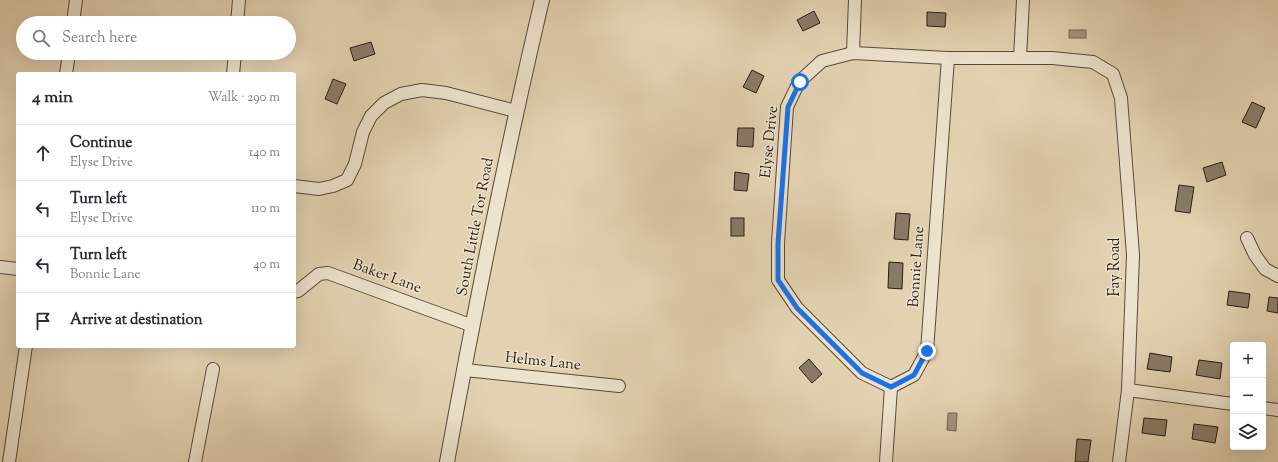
<!DOCTYPE html>
<html lang="en">
<head>
<meta charset="utf-8">
<style>
	:root { --surface:#fff; --page:#f7f7f7; --text:#2b2b33; --muted:#7c7c81; --line:#e1e1e2 }
	body { margin:0; font-family:"Sorts Mill Goudy",serif; background:var(--page); color:var(--text) }
	.controls { position:absolute; right:12px; bottom:12px; display:grid; overflow:hidden; border-radius:4px; box-shadow:0 4px 16px #0002 }
	.controls button { width:36px; height:36px; display:grid; place-items:center; padding:0; border:0; border-bottom:1px solid var(--line); background:var(--surface); color:var(--text); font:20px sans-serif }
	.stop { position:absolute; width:12px; height:12px; margin:-9px; border:3px solid #1a73e8; border-radius:50%; background:#fff }
	.stop.end { background:#1a73e8; border-color:#fff; box-shadow:0 1px 4px #0008 }
	.list { margin:0; padding:0; list-style:none }
	h2 { display:flex; justify-content:space-between; align-items:center; height:52px; margin:0; padding:0 16px; font-size:17px }
	h2 small { font-size:13px; font-weight:400; color:var(--muted) }
	.list li { display:grid; grid-template-columns:26px 1fr auto; gap:12px; align-items:center; box-sizing:border-box; height:56px; padding:0 16px; border-top:1px solid var(--line) }
	.list b { display:block; font-size:15px; white-space:nowrap }
	.list p { margin:0; font-size:13px; white-space:nowrap; color:var(--muted) }
	.list em { font-size:13px; font-style:normal; color:var(--muted) }
	.icon { flex:none; width:22px; height:22px; fill:none; stroke:currentColor; stroke-width:2; stroke-linecap:round; stroke-linejoin:round }
	.map { position:relative; flex:none; width:1278px; height:462px; overflow:hidden }
	.search { position:absolute; background:var(--surface); box-shadow:0 4px 16px #0002; left:16px; top:16px; width:280px; height:44px; display:flex; align-items:center; gap:10px; box-sizing:border-box; padding:0 14px; border-radius:22px; color:var(--muted); font-size:15px }
	.panel { position:absolute; background:var(--surface); box-shadow:0 4px 16px #0002; left:16px; top:72px; width:280px; height:276px; border-radius:4px }
	.map>svg:first-child { display:block }
</style>
</head>
<body>
<div class="map">
<svg width="1278" height="462" viewBox="0 0 1278 462">
	<rect width="100%" height="100%" fill="#e3d2b1"/>
	<filter id="stains"><feTurbulence type="fractalNoise" baseFrequency=".005" numOctaves="4"/><feColorMatrix values="0 0 0 0 .2 0 0 0 0 .09 0 0 0 0 .02 0 0 0 .5 -.17"/></filter>
	<radialGradient id="worn" r=".72"><stop offset=".6" stop-color="#630" stop-opacity="0"/><stop offset="1" stop-color="#630" stop-opacity=".3"/></radialGradient>
	<!-- water -->
	<g fill="#a3947c" stroke="#726452">
		<rect x="1069" y="30" width="17" height="8"/>
		<path d="M948 413H957L956 431 947 430Z"/>
	</g>
	<!-- building -->
	<g fill="#897b66" stroke="#281d14">
		<path d="M814 11 820 23 803 31 797 20Z"/>
		<path d="M927 12 946 13 945 27 927 26Z"/>
		<path d="M371 42 375 54 354 61 350 48Z"/>
		<path d="M752 70 764 76 756 93 743 87Z"/>
		<path d="M333 79 346 84 337 104 325 99Z"/>
		<path d="M1252 102 1265 108 1256 128 1242 122Z"/>
		<path d="M738 128H754L753 147 737 146Z"/>
		<path d="M1222 162 1226 175 1207 182 1203 168Z"/>
		<path d="M735 172 749 174 747 191 734 190Z"/>
		<path d="M1179 185 1194 187 1190 213 1175 211Z"/>
		<path d="M896 213 910 214 908 240 894 239Z"/>
		<rect x="731" y="218" width="13" height="18"/>
		<path d="M889 262 903 263 902 289 888 288Z"/>
		<path d="M1229 291 1250 294 1248 308 1227 305Z"/>
		<path d="M1269 297 1278 298V313L1267 311Z"/>
		<path d="M1150 353 1172 357 1170 372 1147 369Z"/>
		<path d="M809 359 822 374 812 383 799 368Z"/>
		<path d="M1199 360 1222 363 1220 379 1196 375Z"/>
		<path d="M1144 418 1167 420 1165 436 1142 433Z"/>
		<path d="M1194 424 1218 427 1215 443 1192 439Z"/>
		<path d="M1077 439 1091 440 1088 462H1075Z"/>
	</g>
	<g fill="none" stroke-linecap="round" stroke-linejoin="round">
		<defs>
			<g id="minor">
				<path d="M73 23 76 0"/>
				<path d="M237 23 239 0"/>
				<path d="M853 53 855 0"/>
				<path d="M1020 58 1023 0"/>
				<path d="M66 74 69 53"/>
				<path d="M233 74 235 53"/>
				<path d="M294 186 319 189 333 186 347 180 355 164 363 132 371 116 384 103 401 94 422 90 446 93 516 111"/>
				<path d="M1247 238 1255 255 1265 269 1278 276"/>
				<path d="M0 267 18 269"/>
				<path d="M294 292 298 291 319 274 328 273 473 326"/>
				<path d="M465 370 619 386"/>
				<path d="M891 387 862 373 797 308 778 280V243L787 107 799 82 822 61 853 53 948 58H1052L1093 62 1113 74 1121 98 1133 255 1128 390 1119 462"/>
				<path d="M891 387 914 375 927 351 948 58"/>
				<path d="M1128 390 1233 404"/>
				<path d="M1263 408 1278 410"/>
				<path d="M9 462 26 346"/>
				<path d="M195 462 213 369"/>
				<path d="M886 462 891 387"/>
			</g>
			<path id="tertiary" d="M447 462C475 307 506 153 542 0"/>
		</defs>
		<!-- minor casing -->
		<use href="#minor" stroke="#574a3b" stroke-width="14"/>
		<!-- tertiary casing -->
		<use href="#tertiary" stroke="#574a3b" stroke-width="16"/>
		<!-- minor -->
		<use href="#minor" stroke="#ede2cc" stroke-width="12"/>
		<!-- tertiary -->
		<use href="#tertiary" stroke="#ede2cc" stroke-width="14"/>
	</g>
	<g fill="none" stroke-linecap="round" stroke-linejoin="round">
		<!-- route -->
		<path stroke="#1a73e8" stroke-width="5" d="M800 82 788 107 778 243V280L797 308 862 373 891 387 914 375 927 351"/>
	</g>
	<g text-anchor="middle" dominant-baseline="central" stroke-width="3" stroke-linejoin="round" paint-order="stroke">
		<!-- street labels -->
		<g font-size="15" fill="#281d14" stroke="#ede2cc">
			<text transform="translate(770 142) rotate(-84)">Elyse Drive</text>
			<text transform="translate(476 227) rotate(-79)">South Little Tor Road</text>
			<text transform="translate(917 267) rotate(-86)">Bonnie Lane</text>
			<text transform="translate(1115 267) rotate(-90)">Fay Road</text>
			<text transform="translate(387 277) rotate(20)">Baker Lane</text>
			<text transform="translate(543 362) rotate(6)">Helms Lane</text>
		</g>
	</g>
	<rect width="100%" height="100%" filter="url(#stains)"/>
	<rect width="100%" height="100%" fill="url(#worn)"/>
</svg>
<div class="controls">
<button>+</button>
<button>−</button>
<button><svg class="icon" aria-label="layers" viewBox="0 0 24 24"><path d="M12 4l9 5-9 5-9-5zM3 14l9 5 9-5"/></svg></button>
</div>
<div class="stop" style="left:800px;top:82px"></div>
<div class="stop end" style="left:927px;top:351px"></div>
<div class="search"><svg class="icon" aria-label="search" viewBox="0 0 24 24"><circle cx="10" cy="10" r="6"/><path d="M15 15l6 6"/></svg>Search here</div>
<section class="panel">
<h2>4 min<small>Walk · 290 m</small></h2>
<ul class="list">
<li><svg class="icon" aria-label="ahead" viewBox="0 0 24 24"><path d="M12 20V5M6 11l6-6 6 6"/></svg><div><b>Continue</b><p>Elyse Drive</p></div><em>140 m</em></li>
<li><svg class="icon" aria-label="left" viewBox="0 0 24 24"><path d="M17 20v-9H6M10 6l-5 5 5 5"/></svg><div><b>Turn left</b><p>Elyse Drive</p></div><em>110 m</em></li>
<li><svg class="icon" aria-label="left" viewBox="0 0 24 24"><path d="M17 20v-9H6M10 6l-5 5 5 5"/></svg><div><b>Turn left</b><p>Bonnie Lane</p></div><em>40 m</em></li>
<li><svg class="icon" aria-label="arrive" viewBox="0 0 24 24"><path d="M6 21V4h12l-3 4 3 4H6"/></svg><div><b>Arrive at destination</b></div></li>
</ul>
</section>
</div>
</body>
</html>
